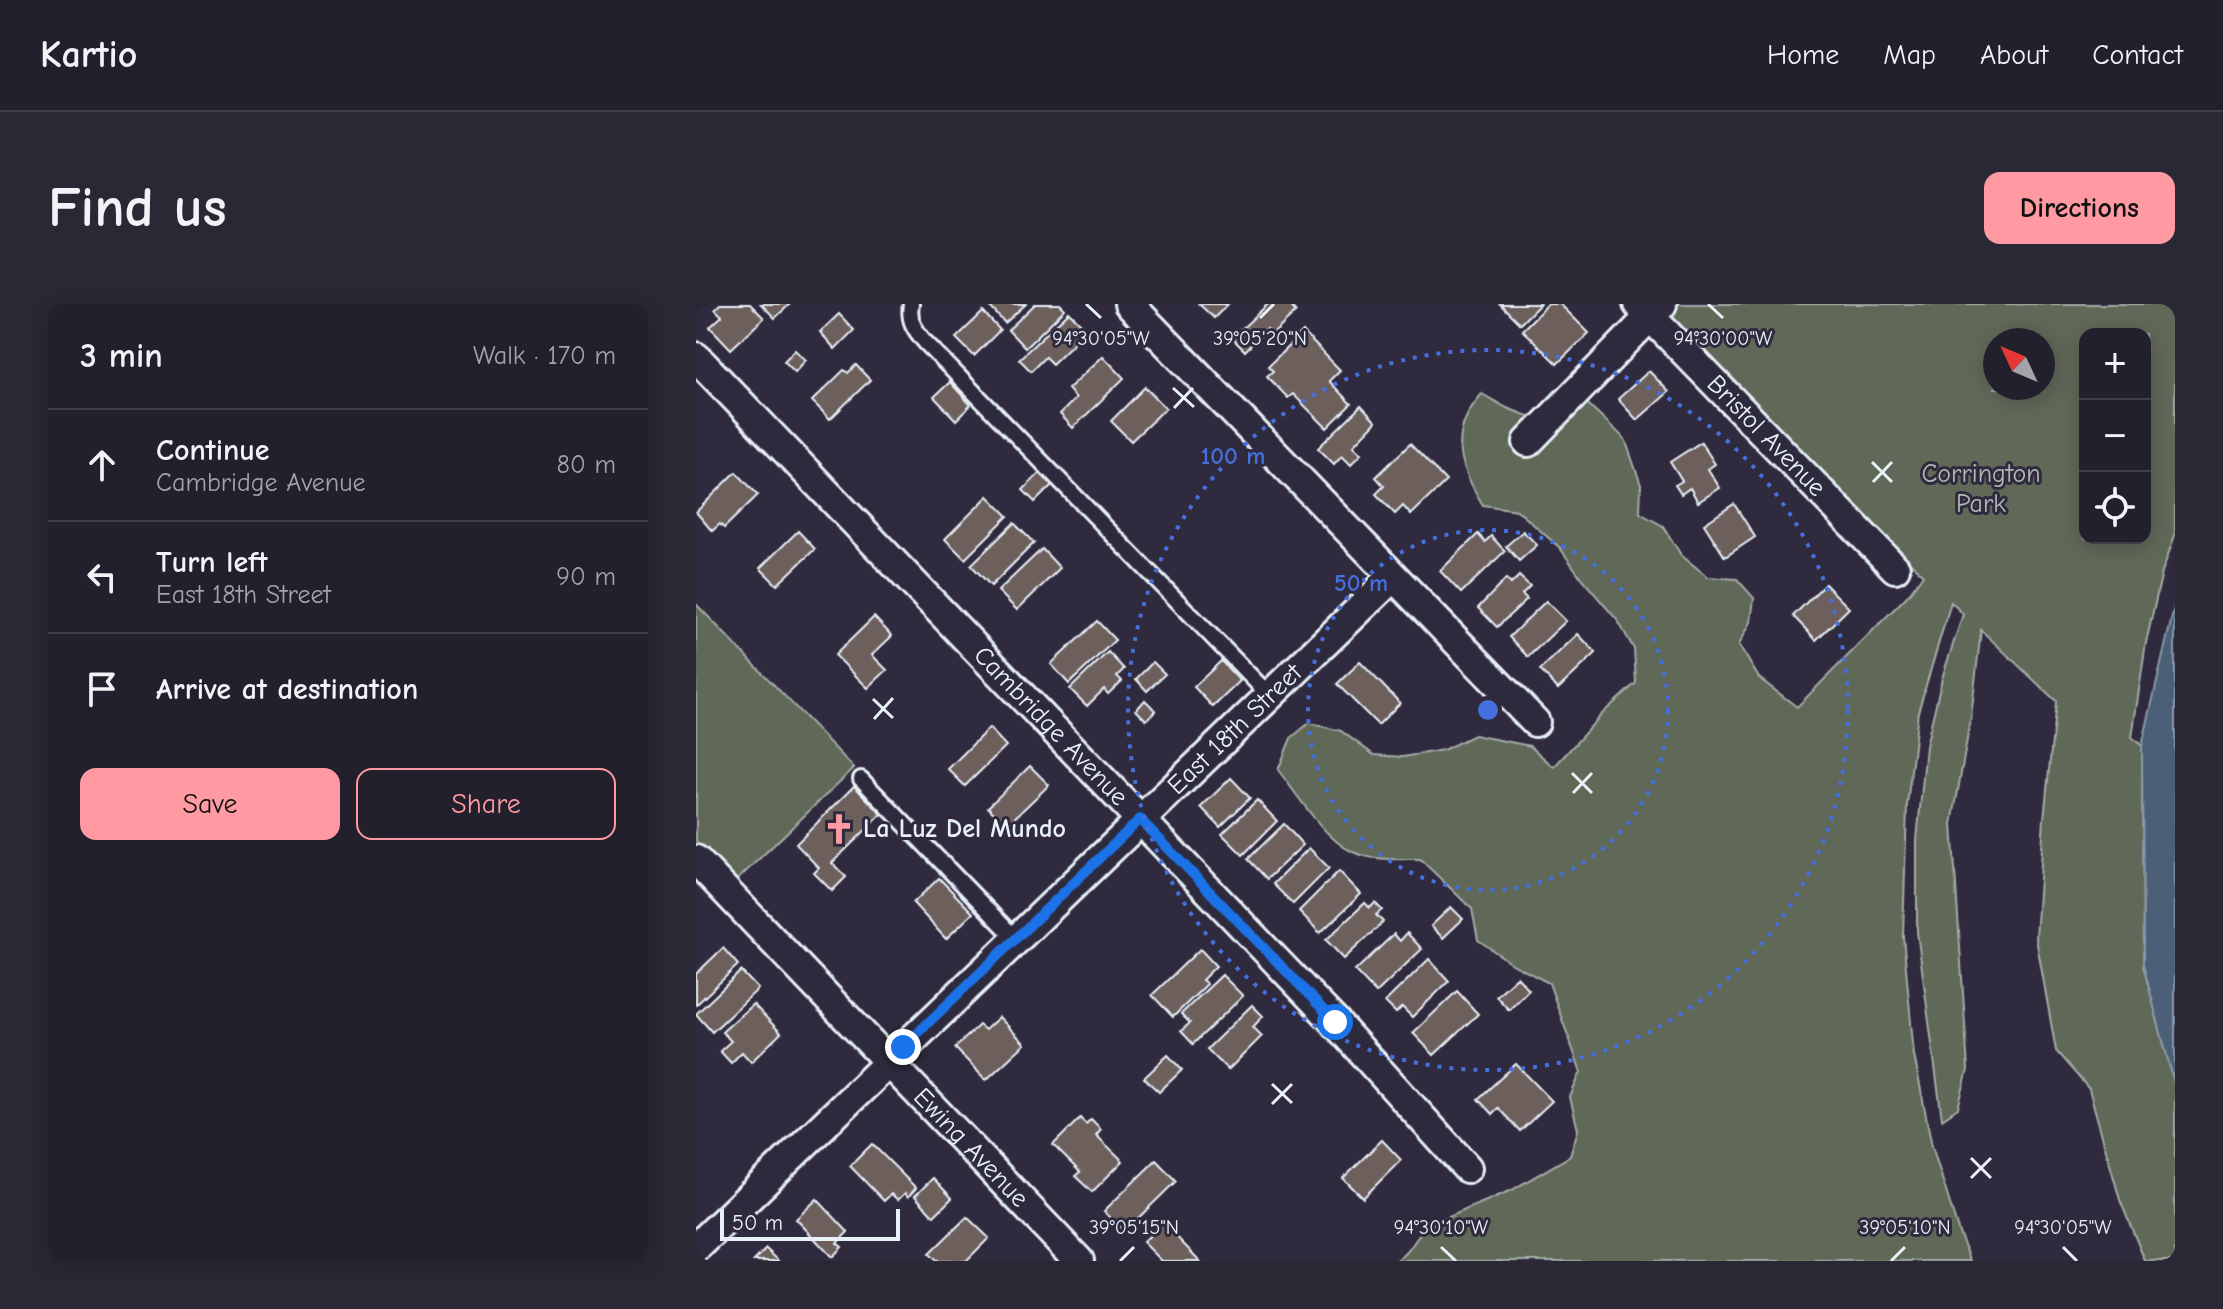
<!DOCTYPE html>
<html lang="en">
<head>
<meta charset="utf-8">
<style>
	:root { --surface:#23202e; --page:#2b2836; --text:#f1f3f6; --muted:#a3a3aa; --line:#403e4a; --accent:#ff9aa2 }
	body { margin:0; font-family:"Comic Neue",sans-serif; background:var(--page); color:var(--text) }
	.controls { position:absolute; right:24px; top:24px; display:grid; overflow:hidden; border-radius:16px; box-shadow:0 4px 20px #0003 }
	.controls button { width:72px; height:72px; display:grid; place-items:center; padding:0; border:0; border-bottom:2px solid var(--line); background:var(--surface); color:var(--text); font:40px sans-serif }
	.compass { position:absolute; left:1287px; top:24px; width:72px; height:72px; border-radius:50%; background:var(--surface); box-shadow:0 4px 20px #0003; rotate:314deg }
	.scale { position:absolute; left:24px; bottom:20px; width:180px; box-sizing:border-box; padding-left:8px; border:4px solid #e8f1f8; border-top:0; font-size:22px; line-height:28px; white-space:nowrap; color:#e8f1f8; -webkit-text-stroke:6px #2f2a3d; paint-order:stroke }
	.stop { position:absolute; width:24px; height:24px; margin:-18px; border:6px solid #1a73e8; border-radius:50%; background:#fff }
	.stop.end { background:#1a73e8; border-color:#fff; box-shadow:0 2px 8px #0008 }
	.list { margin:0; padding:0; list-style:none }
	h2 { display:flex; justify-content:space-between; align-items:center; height:104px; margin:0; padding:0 32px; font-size:34px }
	h2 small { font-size:26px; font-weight:400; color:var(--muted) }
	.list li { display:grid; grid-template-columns:52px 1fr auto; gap:24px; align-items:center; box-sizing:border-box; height:112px; padding:0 32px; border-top:2px solid var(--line) }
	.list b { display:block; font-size:30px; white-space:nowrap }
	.list p { margin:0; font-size:26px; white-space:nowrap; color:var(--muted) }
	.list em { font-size:26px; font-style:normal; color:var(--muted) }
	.actions { display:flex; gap:16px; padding:24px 32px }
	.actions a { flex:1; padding:18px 0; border:2px solid var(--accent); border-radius:16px; text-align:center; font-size:28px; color:var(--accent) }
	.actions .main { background:var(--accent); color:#111 }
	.icon { flex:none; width:44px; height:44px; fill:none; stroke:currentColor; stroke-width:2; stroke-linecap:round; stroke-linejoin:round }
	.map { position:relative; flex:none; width:1479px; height:957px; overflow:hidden; border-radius:16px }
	header { display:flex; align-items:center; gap:48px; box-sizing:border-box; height:112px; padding:0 40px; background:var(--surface); border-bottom:2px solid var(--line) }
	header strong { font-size:38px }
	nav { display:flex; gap:44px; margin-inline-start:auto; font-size:28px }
	.intro { display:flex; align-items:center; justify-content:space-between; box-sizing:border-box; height:192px; padding:0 48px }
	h1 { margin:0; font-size:56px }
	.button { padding:20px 36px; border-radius:16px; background:var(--accent); color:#111; font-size:28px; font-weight:700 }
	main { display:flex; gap:48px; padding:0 48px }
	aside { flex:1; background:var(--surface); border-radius:16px; box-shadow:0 4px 20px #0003 }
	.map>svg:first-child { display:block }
</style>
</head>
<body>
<header>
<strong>Kartio</strong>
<nav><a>Home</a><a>Map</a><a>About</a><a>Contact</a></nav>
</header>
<div class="intro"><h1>Find us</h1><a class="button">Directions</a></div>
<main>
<aside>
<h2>3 min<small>Walk · 170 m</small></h2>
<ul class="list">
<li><svg class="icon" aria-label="ahead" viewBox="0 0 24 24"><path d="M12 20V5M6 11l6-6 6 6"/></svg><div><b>Continue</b><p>Cambridge Avenue</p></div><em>80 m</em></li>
<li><svg class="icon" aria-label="left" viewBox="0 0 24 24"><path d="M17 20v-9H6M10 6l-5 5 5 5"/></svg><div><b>Turn left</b><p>East 18th Street</p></div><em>90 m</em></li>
<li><svg class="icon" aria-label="arrive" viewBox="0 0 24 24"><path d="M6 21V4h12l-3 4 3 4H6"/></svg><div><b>Arrive at destination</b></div></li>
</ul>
<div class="actions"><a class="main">Save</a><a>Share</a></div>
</aside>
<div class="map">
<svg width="1479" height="957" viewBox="0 0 1479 957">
	<rect width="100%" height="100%" fill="#2f2a3d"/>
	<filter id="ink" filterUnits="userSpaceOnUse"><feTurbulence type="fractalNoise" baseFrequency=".0125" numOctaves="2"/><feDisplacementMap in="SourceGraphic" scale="16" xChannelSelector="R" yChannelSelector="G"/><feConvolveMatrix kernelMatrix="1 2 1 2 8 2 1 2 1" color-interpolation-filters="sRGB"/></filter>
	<g filter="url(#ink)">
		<!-- green -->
		<g fill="#616759" stroke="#a4aca8" stroke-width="2" fill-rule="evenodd">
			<path d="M979 0H1479V231L1466 268 1450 339 1436 433 1446 442 1447 661 1479 782V957H1449L1424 896 1393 785 1360 747 1340 634 1348 515 1360 397 1285 326 1275 413 1256 520 1272 766 1262 804 1246 815 1221 628V536L1230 442 1246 374 1267 310 1255 298 1222 408 1211 501 1207 632 1218 751 1236 842 1263 929 1275 957H701L711 948 729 923 816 886 874 852 882 826 874 793 885 768 853 679 818 661 782 636 776 605 724 555C703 555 677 557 657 548 629 536 601 490 582 466L595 434 613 419 645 427 678 451 707 453 747 446 778 431 834 442 858 463 908 408 940 379 938 345 922 317 886 275 864 244 821 206 787 201C762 161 752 128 786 90L811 104 832 112 891 99 929 135 945 181 944 209 967 222 985 251 1012 273 1041 275 1058 294 1055 318 1043 341 1063 374 1101 403 1212 291 1227 271 986 31C977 21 974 13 979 0ZM1389 30H1449V234H1389ZM1299 36H1347V84H1299Z"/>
			<path d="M0 300 158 464 39 578 0 537Z"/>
		</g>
		<!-- water -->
		<path fill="#4b6076" stroke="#8a9aaa" stroke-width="2" d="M1479 300V782L1447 661 1446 442Z"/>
		<!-- building -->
		<g fill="#6d5e5b" stroke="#e8f1f8" stroke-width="2">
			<path d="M24 0H54L68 14 35 45 14 23 26 12 19 5Z"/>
			<path d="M65 0H94L79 14Z"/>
			<path d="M297 0H330L309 19 294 3Z"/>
			<path d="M339 0H364L369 5 329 44 312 26Z"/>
			<path d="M503 0H532L518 14Z"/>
			<path d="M572 0H593L600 8 576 31 571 25 549 47 536 34Z"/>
			<path d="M804 0H844L824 20Z"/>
			<path d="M852 0H864L893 29 861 60 826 26Z"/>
			<path d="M287 8 304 26 278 52 260 34Z"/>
			<path d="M373 8 391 26 356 60 349 53 335 67 323 55Z"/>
			<path d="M143 10 158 26 139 45 124 28Z"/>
			<path d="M607 28 644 66 633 77 655 100 631 124 597 90 592 94 571 72 577 67 572 62Z"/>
			<path d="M99 46 110 56 99 68 88 57Z"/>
			<path d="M407 52 428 74 377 124 364 110 380 94 372 85Z"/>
			<path d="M160 61 174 76 134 115 116 97 148 66 152 69Z"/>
			<path d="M953 67 973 88 941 116 922 95Z"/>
			<path d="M254 78 275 101 260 116 238 93Z"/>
			<path d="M449 83 470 104 435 137 415 117Z"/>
			<path d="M665 102 680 118 658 141 666 149 655 160 646 151 638 160 622 144Z"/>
			<path d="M1005 138 1019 160 1012 165 1024 184 1002 198 994 184 985 190 979 181 986 177 974 158Z"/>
			<path d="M714 140 750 177 715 211 707 202 699 210 680 190 688 182 680 173Z"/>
			<path d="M40 168 62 191 28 224 24 220 16 227 0 208Z"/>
			<path d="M344 169 356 181 339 198 327 186Z"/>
			<path d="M292 192 312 212 269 255 249 235Z"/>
			<path d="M1038 200 1059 233 1029 253 1008 220Z"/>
			<path d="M318 219 338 239 295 282 275 261Z"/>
			<path d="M102 227 119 245 81 281 64 264Z"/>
			<path d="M827 227 841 241 823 257 810 242Z"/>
			<path d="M782 230 789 238 795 232 809 247 765 289 744 267Z"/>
			<path d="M346 245 364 264 321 306 302 287Z"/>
			<path d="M823 272 834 282 826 290 831 295 801 323 782 304 810 275 815 280Z"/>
			<path d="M1129 280 1153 304 1120 336 1097 312Z"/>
			<path d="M850 297 870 317 832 353 813 333Z"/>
			<path d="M178 313 196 332 176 351 191 366 172 384 139 351Z"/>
			<path d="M401 317 419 336 373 380 355 360Z"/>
			<path d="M882 330 900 349 862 385 844 366Z"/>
			<path d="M412 348 428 365 421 372 426 377 412 390 408 385 391 402 374 385Z"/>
			<path d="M525 357 544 377 517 403 498 383Z"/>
			<path d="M457 358 469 370 451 387 440 375Z"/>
			<path d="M664 358 704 399 682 421 641 380Z"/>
			<path d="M449 396 460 407 450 416 440 406Z"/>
			<path d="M293 424 310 442 269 482 252 465Z"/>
			<path d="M334 462 353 481 310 522 292 503Z"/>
			<path d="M535 474 554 494 524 523 505 503Z"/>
			<path d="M158 482 186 510 136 559 150 573 136 587 118 569 123 564 100 540Z"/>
			<path d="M561 496 581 517 547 551 526 530Z"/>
			<path d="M588 520 607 541 571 575 552 555Z"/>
			<path d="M613 544 633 564 597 600 577 580Z"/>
			<path d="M643 567 665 590 624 629 603 607Z"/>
			<path d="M243 574 277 609 250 635 217 599Z"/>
			<path d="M669 599 674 604 679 599 686 606 680 611 687 618 648 655 630 636Z"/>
			<path d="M755 603 767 615 747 634 735 622Z"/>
			<path d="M711 629 726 645 680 689 659 667 698 630 704 637Z"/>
			<path d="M27 644 42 661 0 701V670Z"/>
			<path d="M504 645 520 662 506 676 511 680 477 713 456 691Z"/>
			<path d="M733 655 753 677 716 713 706 703 700 709 689 698Z"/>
			<path d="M45 667 62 685 16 728 0 710Z"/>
			<path d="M526 671 547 692 497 740 485 727 494 719 485 710Z"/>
			<path d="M821 673 833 686 813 706 800 692Z"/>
			<path d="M761 687 782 710 738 751 717 729Z"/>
			<path d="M57 700 85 729 55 758 46 748 35 759 24 747 35 737 26 728Z"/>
			<path d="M556 701 567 712 557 723 566 732 532 766 511 745Z"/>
			<path d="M303 713 329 740 290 776 259 744 283 721 289 726Z"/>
			<path d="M472 751 486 766 463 788 448 774Z"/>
			<path d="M820 760 856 797 824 827 802 804 796 810 782 795Z"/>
			<path d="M384 814 390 820 395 815 405 825 400 831 427 857 396 888 379 872 384 868 357 841Z"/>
			<path d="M686 836 705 856 667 894 647 874Z"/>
			<path d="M176 840 220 884 212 893 209 889 202 896 195 890 188 897 154 862Z"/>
			<path d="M460 856 480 877 428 928 408 907Z"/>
			<path d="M237 874 256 894 238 912 219 892Z"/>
			<path d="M121 895 152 928 141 939 146 943 136 953 100 915Z"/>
			<path d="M271 913 293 934 270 957H240L233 950Z"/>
			<path d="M467 919 504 957H466L447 938Z"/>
			<path d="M70 945 83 957H58Z"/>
		</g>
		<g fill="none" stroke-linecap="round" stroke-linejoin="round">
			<defs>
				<g id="lane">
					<path d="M215 0C212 17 219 26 229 38L573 391"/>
					<path d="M165 475 320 635"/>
				</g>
				<g id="street">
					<path d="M433 0 839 418"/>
					<path id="s1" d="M942 0 1199 264"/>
					<path id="s2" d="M0 53 639 718 771 864"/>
					<path d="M832 138 966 0"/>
					<path id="s3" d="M0 556 383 957"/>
					<path id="s4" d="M0 944 697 273"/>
				</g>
			</defs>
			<!-- lane casing -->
			<use href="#lane" stroke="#e8f1f8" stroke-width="20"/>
			<!-- street casing -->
			<use href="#street" stroke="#e8f1f8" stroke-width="34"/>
			<!-- lane -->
			<use href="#lane" stroke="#2f2a3d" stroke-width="14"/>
			<!-- street -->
			<use href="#street" stroke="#2f2a3d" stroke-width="28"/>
		</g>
	</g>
	<g fill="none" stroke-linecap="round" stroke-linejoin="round" filter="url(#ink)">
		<!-- route -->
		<path stroke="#1a73e8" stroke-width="10" d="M207 743 444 515 639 718"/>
	</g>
	<!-- ticks -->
	<path fill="none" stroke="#e8f1f8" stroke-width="3" d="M390 0 405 14M1012 0 1027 14M564 14 578 0M477 84 498 103M478 104 497 84M1176 158 1196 178M1177 178 1196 158M177 395 197 414M178 415 197 394M876 469 896 489M877 489 896 469M576 780 596 799M576 800 596 780M1275 854 1295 874M1275 874 1295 854M745 943 760 957M1367 943 1381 957M424 957 438 943M1195 957 1209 943"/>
	<!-- distance rings -->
	<g fill="none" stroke="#466fde" stroke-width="4" stroke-dasharray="4 8">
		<circle cx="792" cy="406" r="180"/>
		<circle cx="792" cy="406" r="360"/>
	</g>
	<!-- icons -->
	<defs>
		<symbol id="church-bare" viewBox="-9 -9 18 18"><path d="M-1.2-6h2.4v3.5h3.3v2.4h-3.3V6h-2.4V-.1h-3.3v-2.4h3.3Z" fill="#ff9aa2" stroke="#2f2a3d" stroke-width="2.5" paint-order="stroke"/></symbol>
	</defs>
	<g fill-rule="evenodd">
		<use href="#church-bare" x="121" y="503" width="44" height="44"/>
	</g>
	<g text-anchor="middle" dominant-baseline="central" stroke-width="6" stroke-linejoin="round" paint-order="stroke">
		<!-- street labels -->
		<g font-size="26" fill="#e8f1f8" stroke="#2f2a3d">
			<text stroke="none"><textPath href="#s1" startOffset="184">Bristol Avenue</textPath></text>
			<text stroke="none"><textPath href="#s2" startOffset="512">Cambridge Avenue</textPath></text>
			<text stroke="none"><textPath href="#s4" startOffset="748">East 18th Street</textPath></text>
			<text stroke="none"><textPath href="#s3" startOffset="398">Ewing Avenue</textPath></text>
		</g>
		<!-- park labels -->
		<g font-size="26" fill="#b2bab8" stroke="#2f2a3d">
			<text x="1285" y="170">Corrington<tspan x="1285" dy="30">Park</tspan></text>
		</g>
		<!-- poi labels -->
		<g font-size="26" font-weight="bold" fill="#e8f1f8" stroke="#2f2a3d" text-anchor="start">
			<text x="167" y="525">La Luz Del Mundo</text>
		</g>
	</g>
	<g font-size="20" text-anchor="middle" fill="#e8f1f8" stroke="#2f2a3d" stroke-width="6" stroke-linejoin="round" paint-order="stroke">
		<text x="405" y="41">94°30'05"W</text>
		<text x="1027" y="41">94°30'00"W</text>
		<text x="564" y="41">39°05'20"N</text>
		<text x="438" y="930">39°05'15"N</text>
		<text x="1209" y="930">39°05'10"N</text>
		<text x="745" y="930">94°30'10"W</text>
		<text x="1367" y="930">94°30'05"W</text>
	</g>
	<circle cx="792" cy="406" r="12" fill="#466fde" stroke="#2f2a3d" stroke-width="4"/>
	<g font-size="24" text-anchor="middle" font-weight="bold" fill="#466fde" stroke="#2f2a3d" stroke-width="6" stroke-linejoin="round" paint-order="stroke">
		<text x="537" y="160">100 m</text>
		<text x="665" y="287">50 m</text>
	</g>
</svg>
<div class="controls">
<button>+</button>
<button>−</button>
<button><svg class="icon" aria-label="locate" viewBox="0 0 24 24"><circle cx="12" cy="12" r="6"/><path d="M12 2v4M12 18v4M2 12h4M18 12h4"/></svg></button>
</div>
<svg class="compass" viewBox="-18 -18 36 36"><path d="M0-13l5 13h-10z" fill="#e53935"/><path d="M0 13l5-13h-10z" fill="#a3a3aa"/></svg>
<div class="scale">50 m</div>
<div class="stop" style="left:639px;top:718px"></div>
<div class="stop end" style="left:207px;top:743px"></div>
</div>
</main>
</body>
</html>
